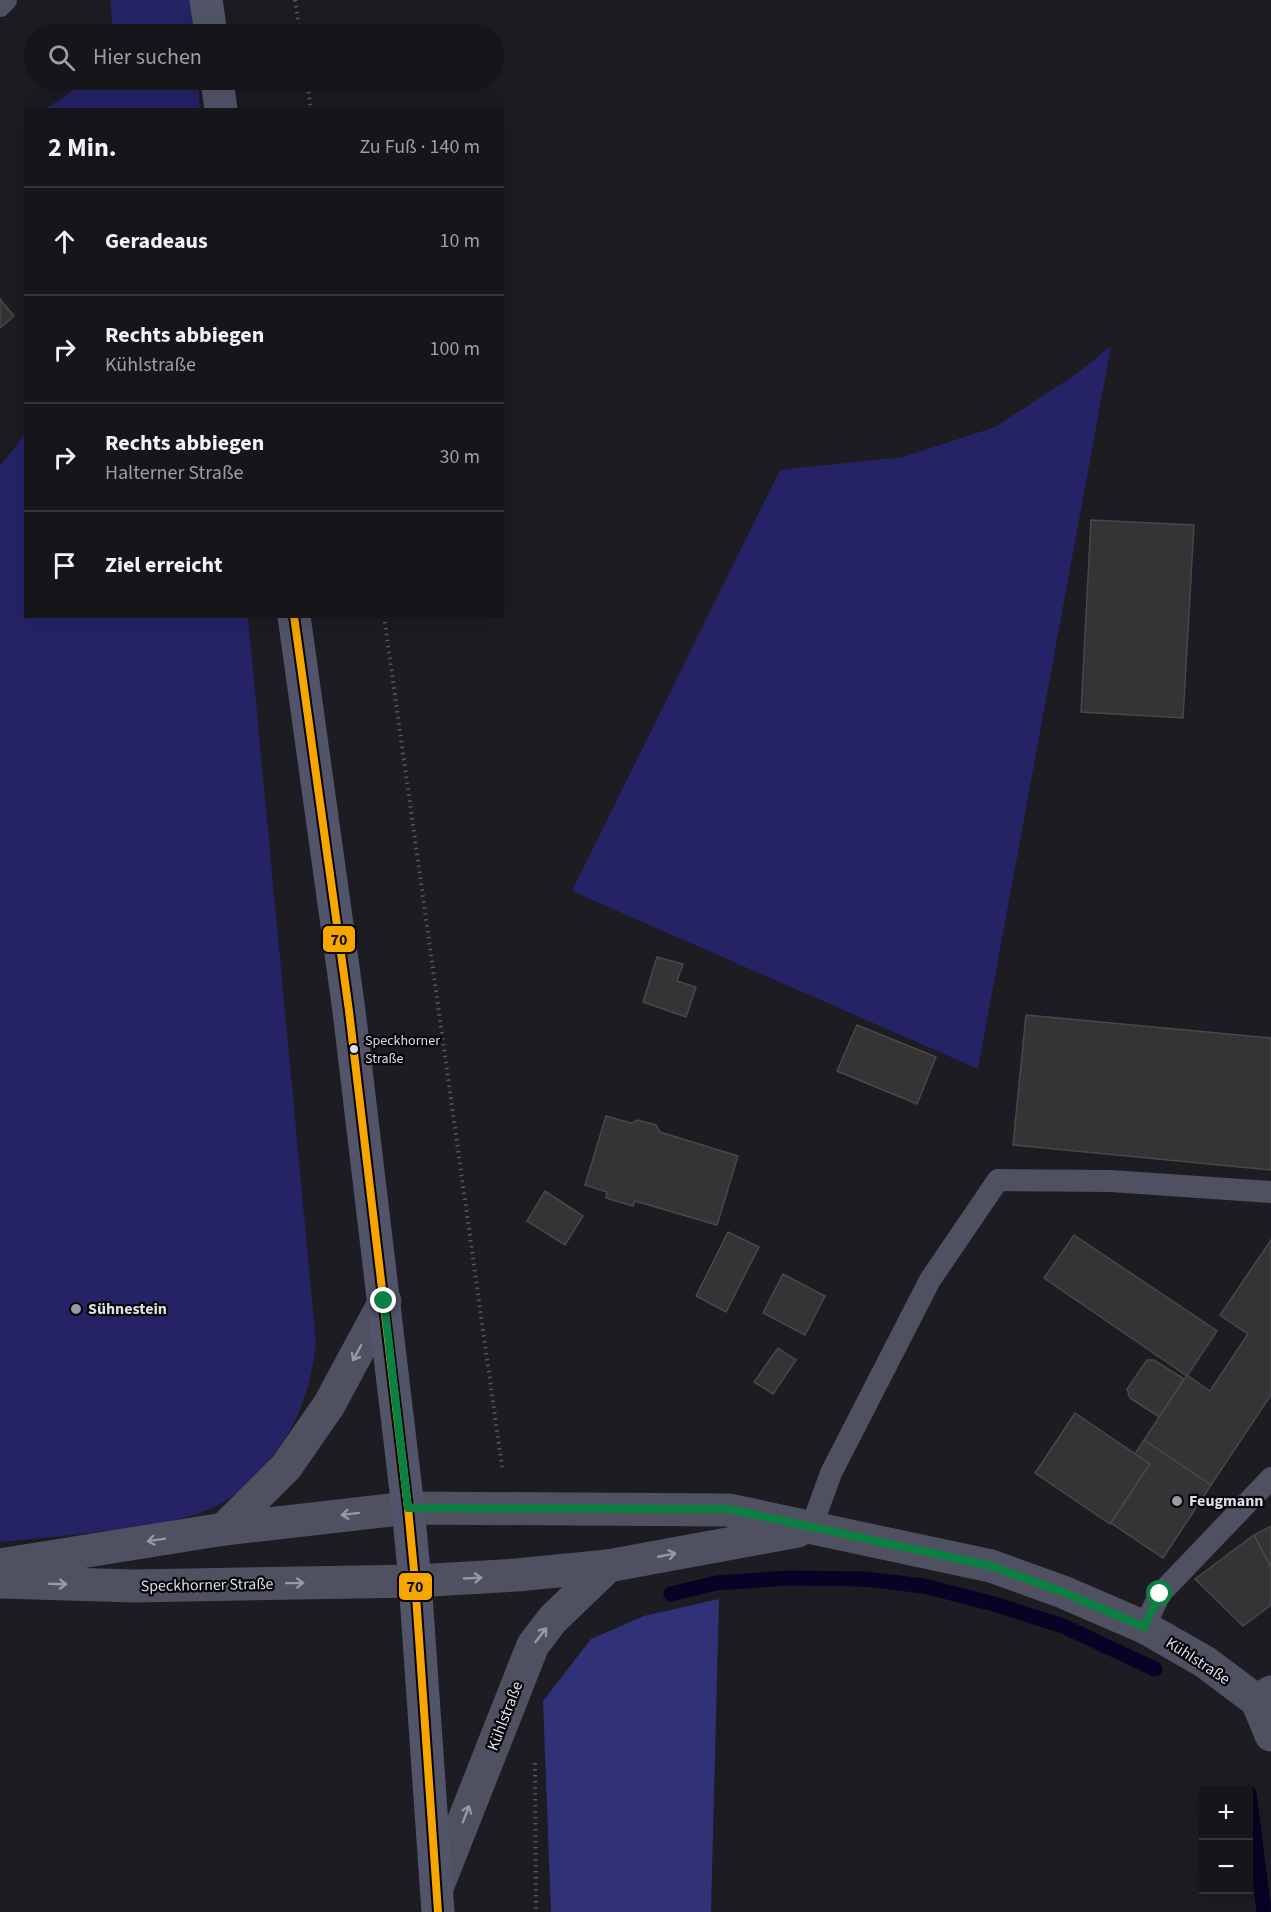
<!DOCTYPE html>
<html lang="de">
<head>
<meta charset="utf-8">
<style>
	:root { --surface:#15151a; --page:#1e1e23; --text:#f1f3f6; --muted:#9d9fa2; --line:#343439 }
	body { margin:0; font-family:"Source Sans 3",sans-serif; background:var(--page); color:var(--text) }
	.controls { position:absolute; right:18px; bottom:18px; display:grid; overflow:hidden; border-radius:0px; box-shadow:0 6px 24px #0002 }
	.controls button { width:54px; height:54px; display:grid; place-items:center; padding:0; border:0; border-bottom:2px solid var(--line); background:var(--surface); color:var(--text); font:30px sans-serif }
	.stop { position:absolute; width:18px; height:18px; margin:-14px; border:4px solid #0b8043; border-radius:50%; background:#fff }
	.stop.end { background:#0b8043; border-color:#fff; box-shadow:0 2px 6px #0008 }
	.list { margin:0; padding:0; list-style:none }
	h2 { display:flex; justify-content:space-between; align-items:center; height:78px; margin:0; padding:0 24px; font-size:26px }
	h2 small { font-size:20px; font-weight:400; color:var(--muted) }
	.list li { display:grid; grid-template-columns:39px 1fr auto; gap:18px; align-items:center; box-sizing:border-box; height:108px; padding:0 24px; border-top:2px solid var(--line) }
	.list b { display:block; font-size:22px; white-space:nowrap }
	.list p { margin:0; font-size:20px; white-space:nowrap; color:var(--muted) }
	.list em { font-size:20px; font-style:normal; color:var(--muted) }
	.icon { flex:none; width:33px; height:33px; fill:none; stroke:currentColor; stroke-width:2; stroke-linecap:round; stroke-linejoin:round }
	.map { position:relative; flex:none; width:1271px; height:1912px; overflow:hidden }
	.search { position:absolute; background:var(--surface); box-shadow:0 6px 24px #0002; left:24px; top:24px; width:480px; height:66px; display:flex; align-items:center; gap:15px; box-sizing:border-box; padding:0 21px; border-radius:33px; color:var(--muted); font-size:22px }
	.panel { position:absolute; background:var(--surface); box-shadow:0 6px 24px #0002; left:24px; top:108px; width:480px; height:510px; border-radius:0px }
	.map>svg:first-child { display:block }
</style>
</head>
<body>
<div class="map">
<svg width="1271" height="1912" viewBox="0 0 1271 1912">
	<rect width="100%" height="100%" fill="#1c1c22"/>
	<!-- green -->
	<g fill="#252366">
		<path d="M110 0H190L193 34H113Z"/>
		<path d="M83 80H198L200 109H45L70 93Z"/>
		<path d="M1111 346 978 1069 572 891 780 470 903 457 995 427 1075 375Z"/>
		<path d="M25 434 26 616 248 617 316 1343C309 1399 293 1439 251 1479 244 1485 238 1492 231 1497 198 1520 152 1525 113 1530 76 1535 38 1538 0 1542V466Z"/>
	</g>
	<!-- forest -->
	<path fill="#303176" d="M719 1599 711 1912H551L543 1701 591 1639 644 1616Z"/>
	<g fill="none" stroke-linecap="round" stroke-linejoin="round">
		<!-- stream -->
		<g stroke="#060324" stroke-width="15">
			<path d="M671 1594 716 1583 789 1578 865 1579 924 1586 994 1604 1063 1626 1155 1669"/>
			<path d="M1249 1793 1264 1912"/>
		</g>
	</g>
	<!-- building -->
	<g fill="#353334" stroke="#494748" stroke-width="1.5">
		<path d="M0 299 14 316 0 328Z"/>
		<path d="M1091 520 1194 525 1183 718 1081 712Z"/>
		<path d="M657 957 683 964 677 981 696 987 686 1017 643 1002Z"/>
		<path d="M1026 1015 1271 1038V1170L1013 1145Z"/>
		<path d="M857 1025 936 1057 917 1104 837 1071Z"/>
		<path d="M606 1116 631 1123 638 1120 656 1125 660 1132 738 1156 717 1225 635 1201 633 1206 606 1198 607 1192 585 1185Z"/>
		<path d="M545 1191 583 1216 565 1245 527 1221Z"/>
		<path d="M728 1232 759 1247 726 1312 696 1296Z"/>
		<path d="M1074 1235 1217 1331 1187 1376 1044 1278Z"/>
		<path d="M1271 1240V1395L1211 1485 1144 1440 1187 1375 1210 1391 1248 1334 1220 1315Z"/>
		<path d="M783 1274 825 1296 805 1335 763 1313Z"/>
		<path d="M778 1348 796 1360 773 1394 754 1382Z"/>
		<path d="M1147 1360H1154L1184 1379 1159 1417 1130 1398 1127 1389Z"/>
		<path d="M1075 1413 1150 1464 1110 1524 1035 1473Z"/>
		<path d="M1144 1440 1211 1485 1163 1558 1111 1523 1150 1464 1135 1454Z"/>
		<path d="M1271 1526V1568L1254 1535Z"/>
		<path d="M1254 1535 1271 1568V1605L1243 1626 1195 1579Z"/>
	</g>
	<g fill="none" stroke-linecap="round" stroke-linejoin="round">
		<!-- path -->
		<g stroke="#555662" stroke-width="4" stroke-dasharray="1.5 4.5" stroke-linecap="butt">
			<path d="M295 0 300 34"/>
			<path d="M307 80 311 110"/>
			<path d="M384 616 502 1467"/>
			<path d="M535 1763 536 1912"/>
		</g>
		<!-- lane -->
		<g stroke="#4f5161" stroke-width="22">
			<path d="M0 6 6 0"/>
			<path d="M811 1528 831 1473 930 1280 998 1180 1111 1181 1271 1192"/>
			<path d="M1144 1627 1160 1594 1271 1478"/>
		</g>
		<!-- street -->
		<g stroke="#4f5161" stroke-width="33">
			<path d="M224 1529 286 1467 329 1405 385 1301"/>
			<path d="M0 1565 224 1529 408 1508 729 1510 991 1566 1063 1592 1144 1627 1205 1662 1257 1701 1271 1692"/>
			<path d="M0 1582 134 1586 415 1581 517 1575 608 1566 798 1531"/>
			<path d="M1257 1701 1271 1735"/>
			<path d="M437 1888 533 1645 553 1619 608 1566"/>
		</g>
		<!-- secondary -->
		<g stroke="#525569" stroke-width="33">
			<path d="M206 0 211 34"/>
			<path d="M217 80 221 110"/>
			<path d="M294 616 349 1011 408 1508 415 1581 438 1912"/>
		</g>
		<defs>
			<path id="bus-1" d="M294 616 349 1011 408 1508 415 1581 438 1912"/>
		</defs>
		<!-- bus-1 casing -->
		<use href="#bus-1" stroke="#05050a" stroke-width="12"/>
		<!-- bus-1 -->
		<use href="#bus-1" stroke="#f7a600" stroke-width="8"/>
	</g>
	<!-- one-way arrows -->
	<defs><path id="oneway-shaft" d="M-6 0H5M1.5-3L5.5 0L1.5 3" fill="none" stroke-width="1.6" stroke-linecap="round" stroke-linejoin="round" transform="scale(1.5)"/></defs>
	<g stroke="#9698a4">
		<use href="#oneway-shaft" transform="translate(357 1353) rotate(118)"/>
		<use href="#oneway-shaft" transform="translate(350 1514) rotate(173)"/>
		<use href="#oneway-shaft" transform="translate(156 1540) rotate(171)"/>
		<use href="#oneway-shaft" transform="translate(667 1555) rotate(-11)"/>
		<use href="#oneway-shaft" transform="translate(473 1578) rotate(-3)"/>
		<use href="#oneway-shaft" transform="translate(295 1583) rotate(-1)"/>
		<use href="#oneway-shaft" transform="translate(58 1584) rotate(2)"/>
		<use href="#oneway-shaft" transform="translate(541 1635) rotate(-52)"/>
		<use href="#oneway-shaft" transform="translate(466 1814) rotate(-69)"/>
	</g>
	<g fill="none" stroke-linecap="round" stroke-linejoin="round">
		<!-- route -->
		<path stroke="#0b8043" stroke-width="8" d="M384 1301 408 1508 729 1509 991 1566 1063 1592 1144 1627 1160 1594"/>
	</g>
	<!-- markers -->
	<circle fill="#dddee7" stroke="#05050a" stroke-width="2" cx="354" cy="1049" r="5"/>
	<g fill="#999aa2" stroke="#05050a" stroke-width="2">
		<circle cx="76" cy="1309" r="6"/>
		<circle cx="1177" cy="1501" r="6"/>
	</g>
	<g text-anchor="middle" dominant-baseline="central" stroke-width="4.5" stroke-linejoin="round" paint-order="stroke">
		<!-- bus labels -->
		<g font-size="14" fill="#dddee7" stroke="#05050a" text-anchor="start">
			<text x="365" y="1041">Speckhorner<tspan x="365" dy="18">Straße</tspan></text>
		</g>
		<!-- poi labels -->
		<g font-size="16" font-weight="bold" fill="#dddee7" stroke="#05050a" text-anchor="start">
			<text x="88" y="1309">Sühnestein</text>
			<text x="1189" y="1501">Feugmann</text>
		</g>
		<!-- street labels -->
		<g font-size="16" fill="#dddee7" stroke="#05050a">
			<text transform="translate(207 1585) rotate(-1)">Speckhorner Straße</text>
			<text transform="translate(1198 1661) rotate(33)">Kühlstraße</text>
			<text transform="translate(505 1716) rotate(-69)">Kühlstraße</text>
		</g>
	</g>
	<g stroke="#05050a" stroke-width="2">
		<rect x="322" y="925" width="34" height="28" rx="6" fill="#f7a600"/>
		<rect x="398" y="1572" width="35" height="29" rx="6" fill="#f7a600"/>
	</g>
	<g font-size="16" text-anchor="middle" font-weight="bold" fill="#111">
		<text x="339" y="945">70</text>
		<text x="415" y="1592">70</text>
	</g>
</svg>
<div class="controls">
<button>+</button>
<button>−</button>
</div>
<div class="stop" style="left:1160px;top:1594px"></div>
<div class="stop end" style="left:384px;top:1301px"></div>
<div class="search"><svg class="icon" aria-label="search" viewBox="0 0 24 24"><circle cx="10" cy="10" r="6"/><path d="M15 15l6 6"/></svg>Hier suchen</div>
<section class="panel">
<h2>2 Min.<small>Zu Fuß · 140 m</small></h2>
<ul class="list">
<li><svg class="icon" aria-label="ahead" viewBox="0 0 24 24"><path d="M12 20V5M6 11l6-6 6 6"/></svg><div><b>Geradeaus</b></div><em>10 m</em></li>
<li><svg class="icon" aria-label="right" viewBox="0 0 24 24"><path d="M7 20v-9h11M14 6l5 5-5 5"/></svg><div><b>Rechts abbiegen</b><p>Kühlstraße</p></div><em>100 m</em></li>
<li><svg class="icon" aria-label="right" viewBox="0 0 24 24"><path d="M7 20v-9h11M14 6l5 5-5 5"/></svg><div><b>Rechts abbiegen</b><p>Halterner Straße</p></div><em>30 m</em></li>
<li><svg class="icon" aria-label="arrive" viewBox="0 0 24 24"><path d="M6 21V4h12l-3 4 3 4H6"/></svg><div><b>Ziel erreicht</b></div></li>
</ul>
</section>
</div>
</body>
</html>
